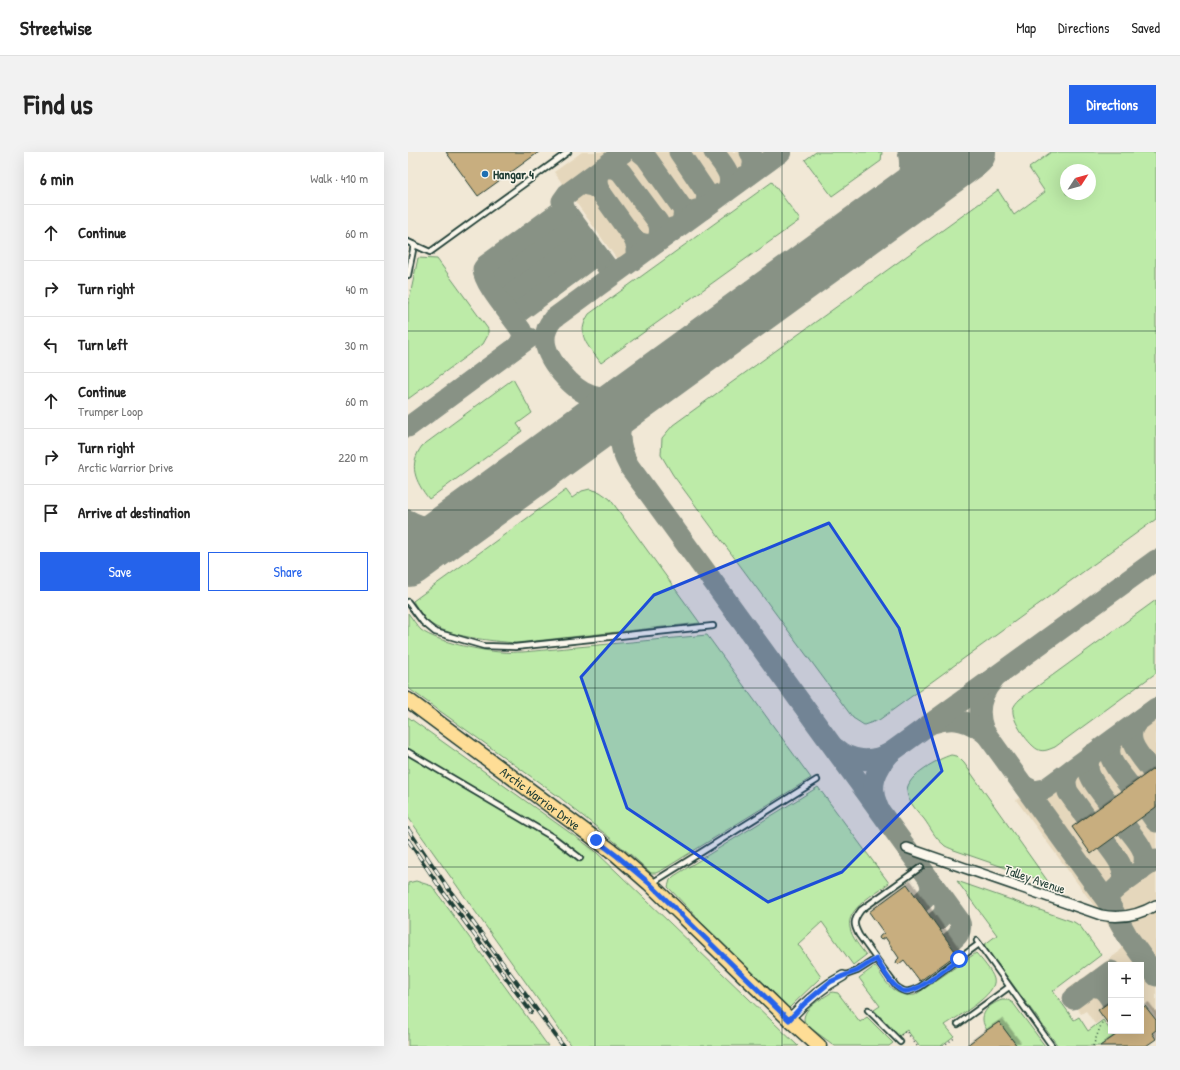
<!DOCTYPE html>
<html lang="en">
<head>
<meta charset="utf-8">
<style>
	:root { --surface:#fff; --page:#f2f2f2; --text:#222; --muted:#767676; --line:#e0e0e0; --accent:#2563eb }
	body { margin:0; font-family:"Patrick Hand",sans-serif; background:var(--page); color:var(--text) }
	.controls { position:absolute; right:12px; bottom:12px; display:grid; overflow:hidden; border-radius:0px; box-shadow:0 4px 16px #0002 }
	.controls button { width:36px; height:36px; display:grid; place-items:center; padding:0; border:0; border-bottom:1px solid var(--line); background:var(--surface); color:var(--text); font:20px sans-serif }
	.compass { position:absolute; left:652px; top:12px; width:36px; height:36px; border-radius:50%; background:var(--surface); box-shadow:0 4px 16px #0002; rotate:54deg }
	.stop { position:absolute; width:12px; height:12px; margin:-9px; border:3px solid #2563eb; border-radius:50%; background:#fff }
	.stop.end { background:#2563eb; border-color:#fff; box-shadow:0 1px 4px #0008 }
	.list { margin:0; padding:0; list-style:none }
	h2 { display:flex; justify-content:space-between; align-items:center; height:52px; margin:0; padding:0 16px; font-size:17px }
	h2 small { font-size:13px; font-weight:400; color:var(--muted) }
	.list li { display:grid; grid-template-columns:26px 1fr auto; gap:12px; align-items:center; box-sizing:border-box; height:56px; padding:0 16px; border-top:1px solid var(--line) }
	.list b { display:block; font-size:15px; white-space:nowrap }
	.list p { margin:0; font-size:13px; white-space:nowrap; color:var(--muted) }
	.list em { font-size:13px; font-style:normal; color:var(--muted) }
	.actions { display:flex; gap:8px; padding:12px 16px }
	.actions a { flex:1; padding:9px 0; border:1px solid var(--accent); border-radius:0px; text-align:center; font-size:14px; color:var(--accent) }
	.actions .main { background:var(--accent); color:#fff }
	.icon { flex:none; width:22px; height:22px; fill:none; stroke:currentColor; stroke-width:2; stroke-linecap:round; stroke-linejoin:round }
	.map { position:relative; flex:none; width:748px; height:894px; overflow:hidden; border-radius:0px }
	header { display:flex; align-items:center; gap:24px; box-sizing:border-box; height:56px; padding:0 20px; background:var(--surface); border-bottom:1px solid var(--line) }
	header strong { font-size:19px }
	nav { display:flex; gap:22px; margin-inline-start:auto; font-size:14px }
	.intro { display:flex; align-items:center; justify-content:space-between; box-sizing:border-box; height:96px; padding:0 24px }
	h1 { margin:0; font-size:28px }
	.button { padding:10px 18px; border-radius:0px; background:var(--accent); color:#fff; font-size:14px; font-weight:700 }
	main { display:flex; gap:24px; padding:0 24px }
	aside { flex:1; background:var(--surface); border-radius:0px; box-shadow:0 4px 16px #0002 }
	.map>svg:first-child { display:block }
</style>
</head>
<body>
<header>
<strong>Streetwise</strong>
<nav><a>Map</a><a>Directions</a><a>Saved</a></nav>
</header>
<div class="intro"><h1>Find us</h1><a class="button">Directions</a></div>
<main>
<aside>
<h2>6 min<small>Walk · 410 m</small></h2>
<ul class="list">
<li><svg class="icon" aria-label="ahead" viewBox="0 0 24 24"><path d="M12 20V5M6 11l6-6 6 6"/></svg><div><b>Continue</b></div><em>60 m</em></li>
<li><svg class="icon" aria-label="right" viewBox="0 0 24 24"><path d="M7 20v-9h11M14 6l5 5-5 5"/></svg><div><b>Turn right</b></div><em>40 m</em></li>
<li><svg class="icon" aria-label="left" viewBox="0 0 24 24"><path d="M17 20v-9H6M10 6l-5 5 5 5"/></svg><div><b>Turn left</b></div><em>30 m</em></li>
<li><svg class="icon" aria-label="ahead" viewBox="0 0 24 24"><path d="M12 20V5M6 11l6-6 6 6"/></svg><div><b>Continue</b><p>Trumper Loop</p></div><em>60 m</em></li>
<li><svg class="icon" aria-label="right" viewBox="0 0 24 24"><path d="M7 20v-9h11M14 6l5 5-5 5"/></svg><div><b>Turn right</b><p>Arctic Warrior Drive</p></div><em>220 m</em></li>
<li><svg class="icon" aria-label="arrive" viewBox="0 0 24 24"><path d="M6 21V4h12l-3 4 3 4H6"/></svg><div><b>Arrive at destination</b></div></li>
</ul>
<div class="actions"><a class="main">Save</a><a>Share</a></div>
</aside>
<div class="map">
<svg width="748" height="894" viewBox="0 0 748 894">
	<defs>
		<filter id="shadow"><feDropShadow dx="3.5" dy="-3.5" stdDeviation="0" flood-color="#0004"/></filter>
	</defs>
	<rect width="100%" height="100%" fill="#f1e8d6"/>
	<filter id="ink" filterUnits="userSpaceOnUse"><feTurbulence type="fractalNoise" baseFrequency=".025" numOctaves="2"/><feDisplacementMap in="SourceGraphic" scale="8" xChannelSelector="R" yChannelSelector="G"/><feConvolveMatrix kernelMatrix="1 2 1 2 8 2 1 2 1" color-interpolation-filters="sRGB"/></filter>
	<g filter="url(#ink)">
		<!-- built -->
		<g fill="#e5d7bc">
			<path d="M174 0H363L211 110 146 20Z"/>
			<path d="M748 546V865L733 844V813H703V849L690 858 696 866 687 872 678 859 673 862 657 839 711 800 714 794 712 789 608 648Z"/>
		</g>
		<!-- green -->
		<g fill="#bdeba8" stroke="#6e946e" fill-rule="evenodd">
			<path d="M408 0H474L473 9 424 44 397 8Z"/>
			<path d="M643 0H748V367L471 568 456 573 445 566 265 323 253 303 254 286 265 273 590 38 606 63 637 40 621 16ZM658 18H682V42H658Z"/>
			<path d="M364 30 392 68 193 211C180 193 167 184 181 162Z"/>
			<path d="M10 106 29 107 80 177V183L75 192 0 247V153Z"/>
			<path d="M105 227 124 261 109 272 114 279 21 347C7 329 0 313 14 294Z"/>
			<path d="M182 337 192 340 202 347 292 471 108 491C85 489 37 485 19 469 13 464 9 455 5 449L158 338 164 346 174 339Z"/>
			<path d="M748 448V521L647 595C642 597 636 600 631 598 622 595 603 568 605 557 606 553 609 550 612 547Z"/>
			<path d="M0 461C4 466 8 473 13 478 29 490 74 499 93 500 101 501 108 500 115 500L299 483 403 626 256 717 248 721H243L222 702 150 644 0 536Z"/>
			<path d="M0 565 186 698 390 894H163L0 665Z"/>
			<path d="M543 603 549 604 556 611 641 731 546 698C542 696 537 695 535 692 527 686 522 675 516 667 510 660 499 649 499 639 499 623 530 607 543 603Z"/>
			<path d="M410 635 481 731C468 741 437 757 442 776 444 786 452 795 458 803L445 813 414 770 390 792 413 825 381 856 296 773 260 735 262 728 266 724Z"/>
			<path d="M8 729 24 734 140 894H0V731Z"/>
			<path d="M549 729 666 770 672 774 693 803 645 839 666 868 671 865 680 879 695 868 706 884 692 894H650L576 793 589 783Z"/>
			<path d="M568 801C573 807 584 819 586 827 590 842 549 865 537 873L546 884 533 894H511L499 878 491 884 466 858 472 854 451 826 467 814C479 831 484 845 507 843Z"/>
			<path d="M424 840 430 841 452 870 459 865 485 891 481 894H427L397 872C391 857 414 847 424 840Z"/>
			<path d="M594 848H600L605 851 637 894H609L591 870 579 878C569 864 579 853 594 848Z"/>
		</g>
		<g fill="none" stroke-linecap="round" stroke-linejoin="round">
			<!-- taxiway -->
			<g stroke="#889285" stroke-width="21">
				<path d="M232 0 238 5 275 57C276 64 275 68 271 74L264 76"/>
				<path d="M271 0 298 40C300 47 298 52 295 57L288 58"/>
				<path d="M306 0C315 13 328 24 318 40L311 42"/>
				<path d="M517 0 539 4 555 0"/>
				<path d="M335 25 341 23C346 16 347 8 342 0"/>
				<path d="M179 33 184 34 191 38 226 87 229 95 228 99"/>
				<path d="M191 38C188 30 188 24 194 16H207L213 20 250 70C253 78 252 84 248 91 239 93 233 93 226 87"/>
				<path d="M481 58C495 40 506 24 500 0"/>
				<path d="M215 115 206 119 199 115 157 58 154 49 159 42 216 0"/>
				<path d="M90 146 87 134 90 128 161 76 168 74"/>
				<path d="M101 161 99 150 103 143 174 90 181 91"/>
				<path d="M106 168 107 163 111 160 185 105H191"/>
				<path d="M110 194 115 185 113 178C104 164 75 132 75 117L78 113 151 60H158"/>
				<path d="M234 236C218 245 202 250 184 244 165 239 137 207 137 187 137 179 140 173 145 167L373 0"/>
				<path d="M234 238C212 263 204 283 221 314L551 768C556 779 549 785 541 791"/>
				<path d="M0 275 121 186"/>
				<path d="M0 368C18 379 37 375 56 367"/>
				<path d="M585 528C572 543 569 561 576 579L702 753"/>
				<path d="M525 571C546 564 562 569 578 582"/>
				<path d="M728 571C715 588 733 604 743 618"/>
				<path d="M706 587C693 603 712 620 722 634"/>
				<path d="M427 596C443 610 464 611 482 601"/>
				<path d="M684 602C672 619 690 636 700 650"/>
				<path d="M663 618C657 626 657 631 660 640L678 665"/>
				<path d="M616 634 626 639 637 637 748 556"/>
				<path d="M470 655C460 634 468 617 482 601L748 408"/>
				<path d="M741 660 748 670"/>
				<path d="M719 676C729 689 743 702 733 719"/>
				<path d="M698 691C707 704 721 717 712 733"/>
				<path d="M748 708C737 716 705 735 700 746L702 753 720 785 748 824"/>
				<path d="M512 751C520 744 526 739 521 728"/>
				<path d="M526 771C535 764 539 760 536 749"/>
				<path d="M679 836C692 832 697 838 703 848"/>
				<path d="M665 847 703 819"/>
			</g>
			<!-- runway -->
			<path stroke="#889285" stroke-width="54" d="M0 408 561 0"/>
		</g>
		<!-- building -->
		<g fill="#c8ae7f" stroke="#1f3d34" filter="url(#shadow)">
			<path d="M38 0H131L70 44Z"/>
			<path d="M748 615V655L683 702 664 675Z"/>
			<path d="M499 732 549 802 512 829 496 808 491 812 488 811 489 808 491 806 477 785 473 788 471 786 472 784 476 781 461 760Z"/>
			<path d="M703 849V876L690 858Z"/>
			<path d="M737 854 748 868V878L744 881 748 887 738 894H692L708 883 705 879H733V857Z"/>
			<path d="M591 870 609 894H558L579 878Z"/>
		</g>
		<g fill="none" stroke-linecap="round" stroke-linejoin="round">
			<defs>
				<g id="lane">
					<path d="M0 90 22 100 160 0"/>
					<path d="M0 123 6 93"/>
					<path d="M0 450 15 470 27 480 76 494 107 495 305 474"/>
					<path d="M0 600 146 686 172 706"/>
					<path d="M513 715 453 758C445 769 445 772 451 783L488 834C498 842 501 840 512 835L571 792"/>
					<path d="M244 731 409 628"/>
					<path d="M569 789 644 894"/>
					<path d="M435 824 449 819 468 807"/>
					<path d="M460 858 492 890"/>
					<path d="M550 872 601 835"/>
				</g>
				<g id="street">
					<path d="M499 696 693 763C712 767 731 763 748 753"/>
					<path d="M381 867C397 850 414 835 435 824"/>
				</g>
				<g id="primary">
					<path id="s1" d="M0 548 209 703 241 731 381 867 411 894"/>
				</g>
			</defs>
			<!-- lane casing -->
			<use href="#lane" stroke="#1f3d34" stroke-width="8"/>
			<!-- street casing -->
			<use href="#street" stroke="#1f3d34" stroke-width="12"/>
			<!-- primary casing -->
			<use href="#primary" stroke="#1f3d34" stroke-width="17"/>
			<!-- path -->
			<g stroke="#1f3d34" stroke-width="1.5" stroke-dasharray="1 3" stroke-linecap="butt">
				<path d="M493 883 498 879 509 894"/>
				<path d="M535 894 548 885"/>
				<path d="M685 894 695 868"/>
			</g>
			<!-- lane -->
			<use href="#lane" stroke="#fbf7ec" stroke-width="4.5"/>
			<!-- street -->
			<use href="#street" stroke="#fbf7ec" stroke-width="9"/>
			<!-- primary -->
			<use href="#primary" stroke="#fedd96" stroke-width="14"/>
			<defs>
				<g id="rail">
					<path d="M0 677 40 736 155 894"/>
					<path d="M0 688 35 740 123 860"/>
				</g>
			</defs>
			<!-- rail casing -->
			<use href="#rail" stroke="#1f3d34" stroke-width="4"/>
			<!-- rail -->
			<use href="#rail" stroke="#fbf7ec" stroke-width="2.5" stroke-dasharray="8" stroke-linecap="butt"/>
		</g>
	</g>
	<g fill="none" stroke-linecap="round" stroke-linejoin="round" filter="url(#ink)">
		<!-- route -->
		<path stroke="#2563eb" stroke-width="5" d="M188 688 209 704 241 731 381 868 396 852 422 830 435 824 449 819 468 807C475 817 482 832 493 838 505 846 540 814 551 807"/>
	</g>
	<!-- marked area -->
	<path fill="#1d4ed8" fill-opacity="0.2" stroke="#1d4ed8" stroke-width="3" stroke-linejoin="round" d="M421 371 491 476 534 619 434 720 360 750 219 656 173 525 246 443Z"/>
	<!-- grid -->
	<path fill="none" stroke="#1f3d34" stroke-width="1" stroke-opacity="0.55" d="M187 0V894M374 0V894M561 0V894M0 179H748M0 358H748M0 536H748M0 715H748"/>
	<!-- markers -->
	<circle fill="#1f6fb2" stroke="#fbf7ec" stroke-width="1.5" cx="77" cy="22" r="4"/>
	<g text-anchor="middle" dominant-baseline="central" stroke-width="3" stroke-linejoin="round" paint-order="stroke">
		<!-- poi labels -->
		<g font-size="13" font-weight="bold" fill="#1f3d34" stroke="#fbf7ec" text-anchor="start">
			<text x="85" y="22">Hangar 4</text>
		</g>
		<!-- street labels -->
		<g font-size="13" fill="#1f3d34" stroke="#fbf7ec">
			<text stroke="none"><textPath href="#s1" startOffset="165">Arctic Warrior Drive</textPath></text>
			<text transform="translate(627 727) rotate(19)">Talley Avenue</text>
		</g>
	</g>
</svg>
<div class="controls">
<button>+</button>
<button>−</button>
</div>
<svg class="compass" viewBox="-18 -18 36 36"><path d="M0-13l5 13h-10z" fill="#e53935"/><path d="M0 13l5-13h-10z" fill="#767676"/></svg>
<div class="stop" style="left:551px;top:807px"></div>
<div class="stop end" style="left:188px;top:688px"></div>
</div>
</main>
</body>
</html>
